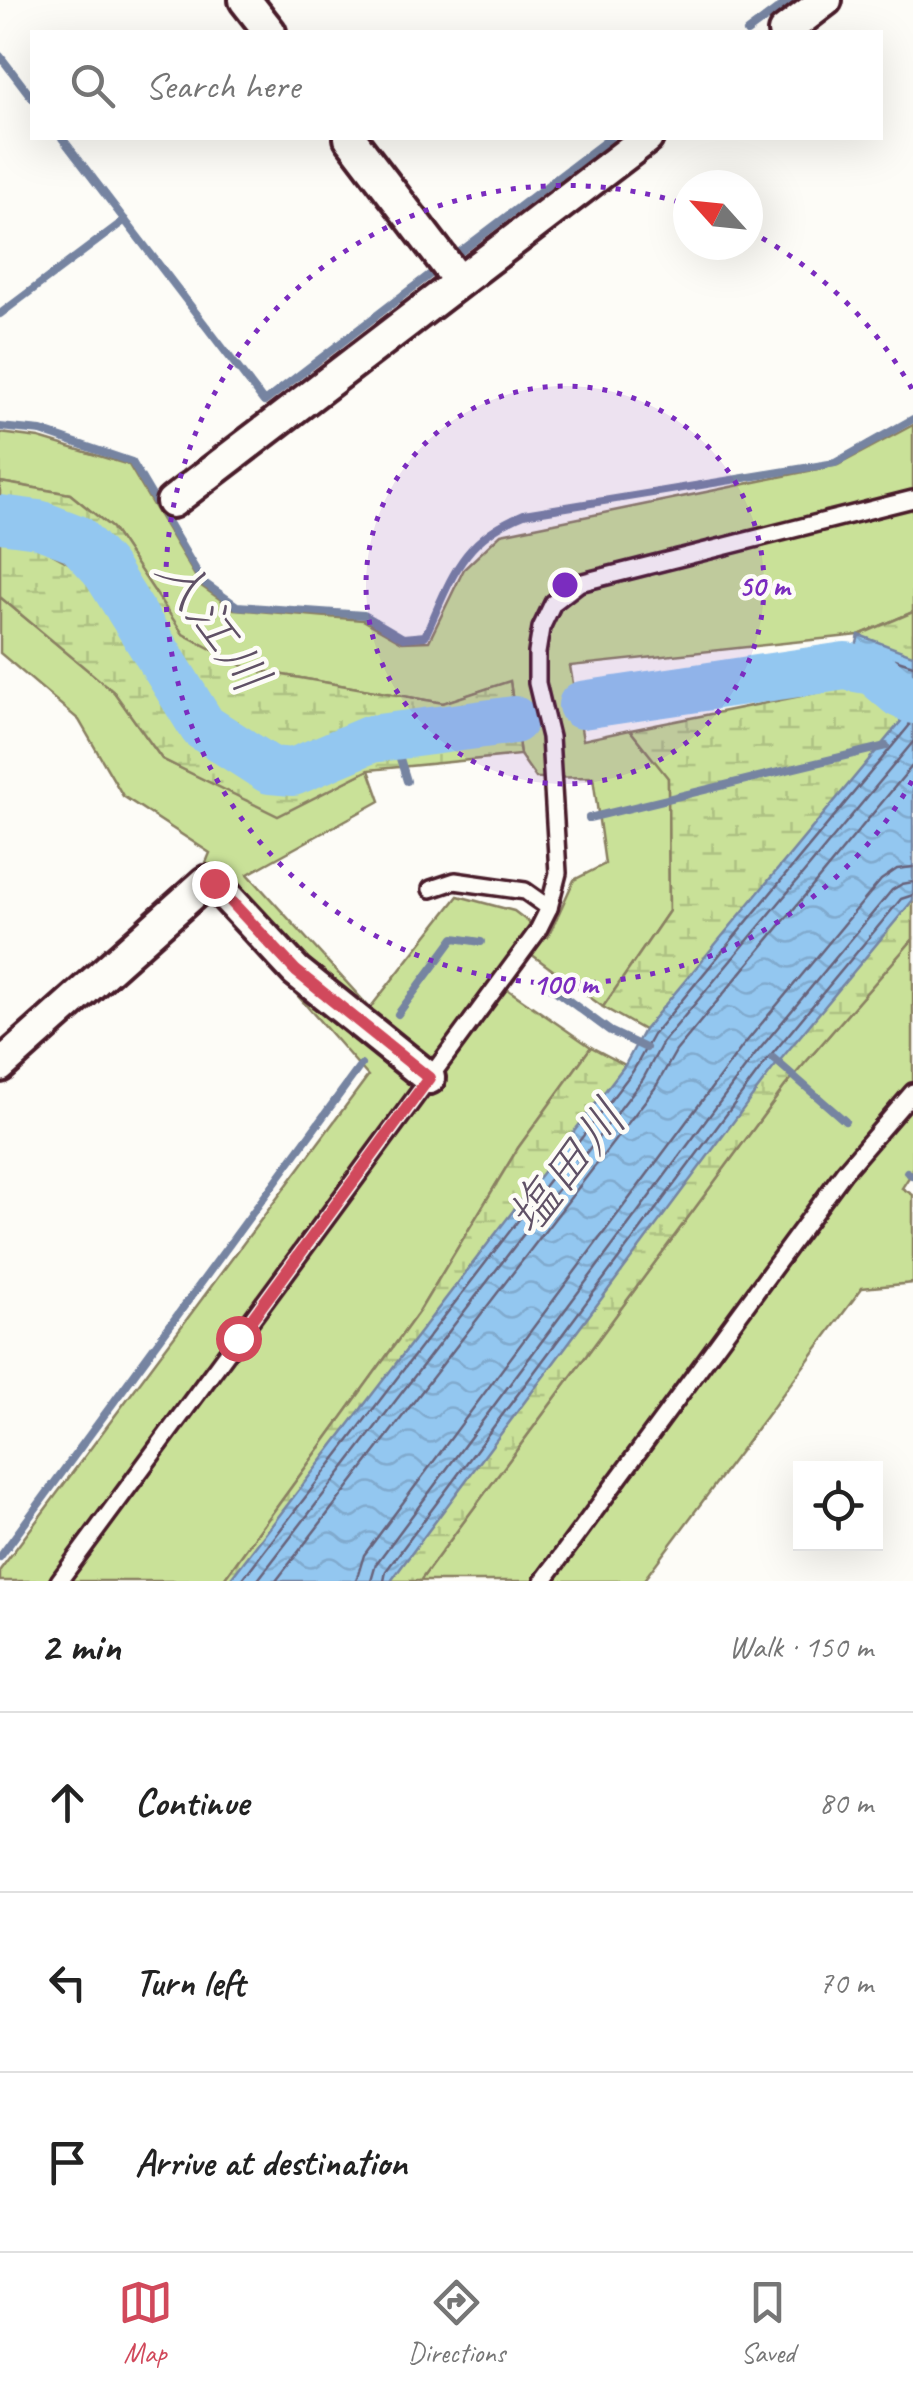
<!DOCTYPE html>
<html lang="en">
<head>
<meta charset="utf-8">
<style>
	:root { --surface:#fff; --page:#f2f2f2; --text:#222; --muted:#767676; --line:#e0e0e0; --accent:#d1495b }
	body { margin:0; font-family:Caveat,"Klee One",sans-serif; background:var(--page); color:var(--text) }
	.controls { position:absolute; right:30px; bottom:30px; display:grid; overflow:hidden; border-radius:0px; box-shadow:0 10px 40px #0002 }
	.controls button { width:90px; height:90px; display:grid; place-items:center; padding:0; border:0; border-bottom:2px solid var(--line); background:var(--surface); color:var(--text); font:50px sans-serif }
	.compass { position:absolute; left:673px; top:170px; width:90px; height:90px; border-radius:50%; background:var(--surface); box-shadow:0 10px 40px #0002; rotate:297deg }
	.stop { position:absolute; width:30px; height:30px; margin:-22px; border:8px solid #d1495b; border-radius:50%; background:#fff }
	.stop.end { background:#d1495b; border-color:#fff; box-shadow:0 2px 10px #0008 }
	.list { margin:0; padding:0; list-style:none }
	h2 { display:flex; justify-content:space-between; align-items:center; height:130px; margin:0; padding:0 40px; font-size:42px }
	h2 small { font-size:32px; font-weight:400; color:var(--muted) }
	.list li { display:grid; grid-template-columns:65px 1fr auto; gap:30px; align-items:center; box-sizing:border-box; height:180px; padding:0 40px; border-top:2px solid var(--line) }
	.list b { display:block; font-size:38px; white-space:nowrap }
	.list em { font-size:32px; font-style:normal; color:var(--muted) }
	.icon { flex:none; width:55px; height:55px; fill:none; stroke:currentColor; stroke-width:2; stroke-linecap:round; stroke-linejoin:round }
	.map { position:relative; flex:none; width:913px; height:1581px; overflow:hidden }
	.search { position:absolute; background:var(--surface); box-shadow:0 10px 40px #0002; left:30px; right:30px; top:30px; height:110px; display:flex; align-items:center; gap:25px; box-sizing:border-box; padding:0 35px; border-radius:0px; color:var(--muted); font-size:38px }
	.sheet { height:670px; background:var(--surface) }
	nav { display:flex; justify-content:space-around; align-items:center; box-sizing:border-box; height:140px; border-top:2px solid var(--line); background:var(--surface); font-size:28px; color:var(--muted) }
	nav a { display:grid; justify-items:center; gap:5px }
	nav .on { color:var(--accent) }
	.map>svg:first-child { display:block }
</style>
</head>
<body>
<div class="map">
<svg width="913" height="1581" viewBox="0 0 913 1581">
	<defs>
		<pattern id="wetland-marsh" width="20" height="14" patternUnits="userSpaceOnUse" patternTransform="scale(2.5)"><rect width="20" height="14" fill="#c9e198"/><path d="M1 5h8M5 5V1M11 12h8M15 12V8" fill="none" stroke="#aec183"/></pattern>
		<pattern id="water-waves" width="16" height="10" patternUnits="userSpaceOnUse" patternTransform="scale(2.5)"><rect width="16" height="10" fill="#93c7f0"/><path d="M0 5q4-4 8 0t8 0" fill="none" stroke="#80aace"/></pattern>
	</defs>
	<rect width="100%" height="100%" fill="#fdfcf7"/>
	<filter id="ink" filterUnits="userSpaceOnUse"><feTurbulence type="fractalNoise" baseFrequency=".01" numOctaves="2"/><feDisplacementMap in="SourceGraphic" scale="20" xChannelSelector="R" yChannelSelector="G"/><feConvolveMatrix kernelMatrix="1 2 1 2 8 2 1 2 1" color-interpolation-filters="sRGB"/></filter>
	<g filter="url(#ink)">
		<!-- green -->
		<g fill="#c9e198" stroke="#8a8062" stroke-width="2.5">
			<path d="M913 425V612L859 635 570 666 583 740 630 730 668 777 669 911 603 1007 520 946 491 978 591 1047 518 1148 420 1310 223 1581H0V1570L368 1076 198 882 210 853 123 796 79 720 0 653V597L114 692 162 759 278 815 369 770 380 801 248 874 370 1008 458 896 514 911 548 937 574 880 605 864 593 777 536 778 520 755 510 682 443 703 249 669 183 635 112 528 70 494 0 482V433L39 438 129 465 201 586 234 609 363 620 402 642 429 641 464 569 501 534 838 465Z"/>
			<path d="M913 939V1171L902 1188 913 1195V1283L862 1288 643 1581H420L785 1086Z"/>
		</g>
		<!-- wetland -->
		<g fill="url(#wetland-marsh)" stroke="#8a8062" stroke-width="2.5">
			<path d="M0 482 70 494 112 528 183 634 249 669 443 703 510 681 514 710 384 718 294 756 230 737 102 544 50 517 0 506Z"/>
			<path d="M0 537 34 544 81 570 204 746 290 788 375 752 517 732 520 755 369 770 278 816 162 759 114 692 0 597Z"/>
			<path d="M913 612V678L859 635Z"/>
			<path d="M846 687 875 695 902 720 913 723 686 1040 644 1030 603 1007 669 911 668 778 630 730Z"/>
			<path d="M913 847V939L785 1086 420 1581H328Z"/>
			<path d="M591 1047 625 1065 262 1581H223L420 1310 518 1148Z"/>
		</g>
		<!-- water -->
		<path fill="url(#water-waves)" stroke="#7684a1" stroke-width="2.5" d="M859 635 913 655V900L772 1070 391 1581H229L625 1065 644 1030 902 720 875 695 846 687Z"/>
		<g fill="none" stroke-linecap="round" stroke-linejoin="round">
			<!-- shore -->
			<g stroke="#67627a" stroke-width="2.5">
				<path d="M241 1581 633 1071 653 1035 909 726C913 702 878 687 860 679L866 653 871 651 913 665"/>
				<path d="M257 1581 643 1079 663 1042 913 742"/>
				<path d="M276 1581 655 1088 676 1051 913 765"/>
				<path d="M356 1581 364 1555 742 1047 881 880 897 869 913 867"/>
				<path d="M371 1581 376 1564 754 1056 892 890 902 884 913 882"/>
				<path d="M384 1581 386 1571 764 1064 901 899 913 895"/>
			</g>
			<!-- stream -->
			<g stroke="#7684a1" stroke-width="8">
				<path d="M747 32 790 0"/>
				<path d="M0 56 32 98"/>
				<path d="M62 138 264 402 441 266"/>
				<path d="M452 258 610 138"/>
				<path d="M0 314 125 220"/>
				<path d="M0 427 41 431 132 462 203 582 237 606 364 615 403 638 425 636C452 578 460 540 524 514L835 463 913 419"/>
				<path d="M393 736 407 781"/>
				<path d="M589 818 886 746"/>
				<path d="M549 986 610 1031 646 1048"/>
				<path d="M398 1014 454 938 481 942"/>
				<path d="M773 1058 845 1121"/>
				<path d="M907 1172 913 1176"/>
				<path d="M0 1557 361 1065"/>
			</g>
			<!-- river -->
			<g stroke="#93c7f0" stroke-width="48">
				<path d="M0 519 38 524 77 539 104 568 203 727 270 770 293 772 371 739 514 720"/>
				<path d="M582 705 845 666 873 671 900 694 913 700"/>
			</g>
			<defs>
				<g id="lane">
					<path d="M431 889 455 881 525 891 549 908"/>
					<path d="M59 1581 537 932 549 908 558 873 550 737 537 683V653L541 628 553 603 579 583 913 499"/>
					<path d="M543 1581 844 1172 913 1092"/>
				</g>
				<g id="street">
					<path d="M245 0 270 32"/>
					<path d="M784 32 826 0"/>
					<path d="M350 138 459 281"/>
					<path d="M172 502 647 138"/>
					<path d="M0 1066 206 882 214 883 296 971 429 1078"/>
				</g>
			</defs>
			<!-- lane casing -->
			<use href="#lane" stroke="#4a1f2b" stroke-width="22"/>
			<!-- street casing -->
			<use href="#street" stroke="#4a1f2b" stroke-width="38"/>
			<!-- lane -->
			<use href="#lane" stroke="#fdfcf7" stroke-width="15"/>
			<!-- street -->
			<use href="#street" stroke="#fdfcf7" stroke-width="30"/>
		</g>
	</g>
	<g fill="none" stroke-linecap="round" stroke-linejoin="round" filter="url(#ink)">
		<!-- route -->
		<path stroke="#d1495b" stroke-width="12" d="M214 883 296 971 429 1078 238 1338"/>
	</g>
	<!-- distance rings -->
	<circle cx="565" cy="585" r="199" fill="#7b2cbf" fill-opacity=".12"/>
	<g fill="none" stroke="#7b2cbf" stroke-width="5" stroke-dasharray="5 10">
		<circle cx="565" cy="585" r="199"/>
		<path d="M912 781A399 399 0 1 1 685 204M749 231A399 399 0 0 1 912 389"/>
	</g>
	<g text-anchor="middle" dominant-baseline="central" stroke-width="9" stroke-linejoin="round" paint-order="stroke">
		<!-- water labels -->
		<g font-size="52" font-style="italic" fill="#605166" stroke="#fdfcf7">
			<text transform="translate(213 624) rotate(55)">入江川</text>
			<text transform="translate(567 1167) rotate(-51)">塩田川</text>
		</g>
	</g>
	<circle cx="565" cy="585" r="15" fill="#7b2cbf" stroke="#fdfcf7" stroke-width="5"/>
	<g font-size="30" text-anchor="middle" font-weight="bold" fill="#7b2cbf" stroke="#fdfcf7" stroke-width="9" stroke-linejoin="round" paint-order="stroke">
		<text x="764" y="596">50 m</text>
		<text x="565" y="994">100 m</text>
	</g>
</svg>
<div class="controls">
<button><svg class="icon" aria-label="locate" viewBox="0 0 24 24"><circle cx="12" cy="12" r="6"/><path d="M12 2v4M12 18v4M2 12h4M18 12h4"/></svg></button>
</div>
<svg class="compass" viewBox="-18 -18 36 36"><path d="M0-13l5 13h-10z" fill="#e53935"/><path d="M0 13l5-13h-10z" fill="#767676"/></svg>
<div class="stop" style="left:238px;top:1338px"></div>
<div class="stop end" style="left:214px;top:883px"></div>
<div class="search"><svg class="icon" aria-label="search" viewBox="0 0 24 24"><circle cx="10" cy="10" r="6"/><path d="M15 15l6 6"/></svg>Search here</div>
</div>
<section class="sheet">
<h2>2 min<small>Walk · 150 m</small></h2>
<ul class="list">
<li><svg class="icon" aria-label="ahead" viewBox="0 0 24 24"><path d="M12 20V5M6 11l6-6 6 6"/></svg><div><b>Continue</b></div><em>80 m</em></li>
<li><svg class="icon" aria-label="left" viewBox="0 0 24 24"><path d="M17 20v-9H6M10 6l-5 5 5 5"/></svg><div><b>Turn left</b></div><em>70 m</em></li>
<li><svg class="icon" aria-label="arrive" viewBox="0 0 24 24"><path d="M6 21V4h12l-3 4 3 4H6"/></svg><div><b>Arrive at destination</b></div></li>
</ul>
</section>
<nav>
<a class="on"><svg class="icon" aria-label="map" viewBox="0 0 24 24"><path d="M3 6l6-2 6 2 6-2v14l-6 2-6-2-6 2zM9 4v14M15 6v14"/></svg>Map</a>
<a><svg class="icon" aria-label="directions" viewBox="0 0 24 24"><path d="M12 3l9 9-9 9-9-9zM9 14v-3h6M13 9l2 2-2 2"/></svg>Directions</a>
<a><svg class="icon" aria-label="saved" viewBox="0 0 24 24"><path d="M7 4h10v16l-5-4-5 4z"/></svg>Saved</a>
</nav>
</body>
</html>
